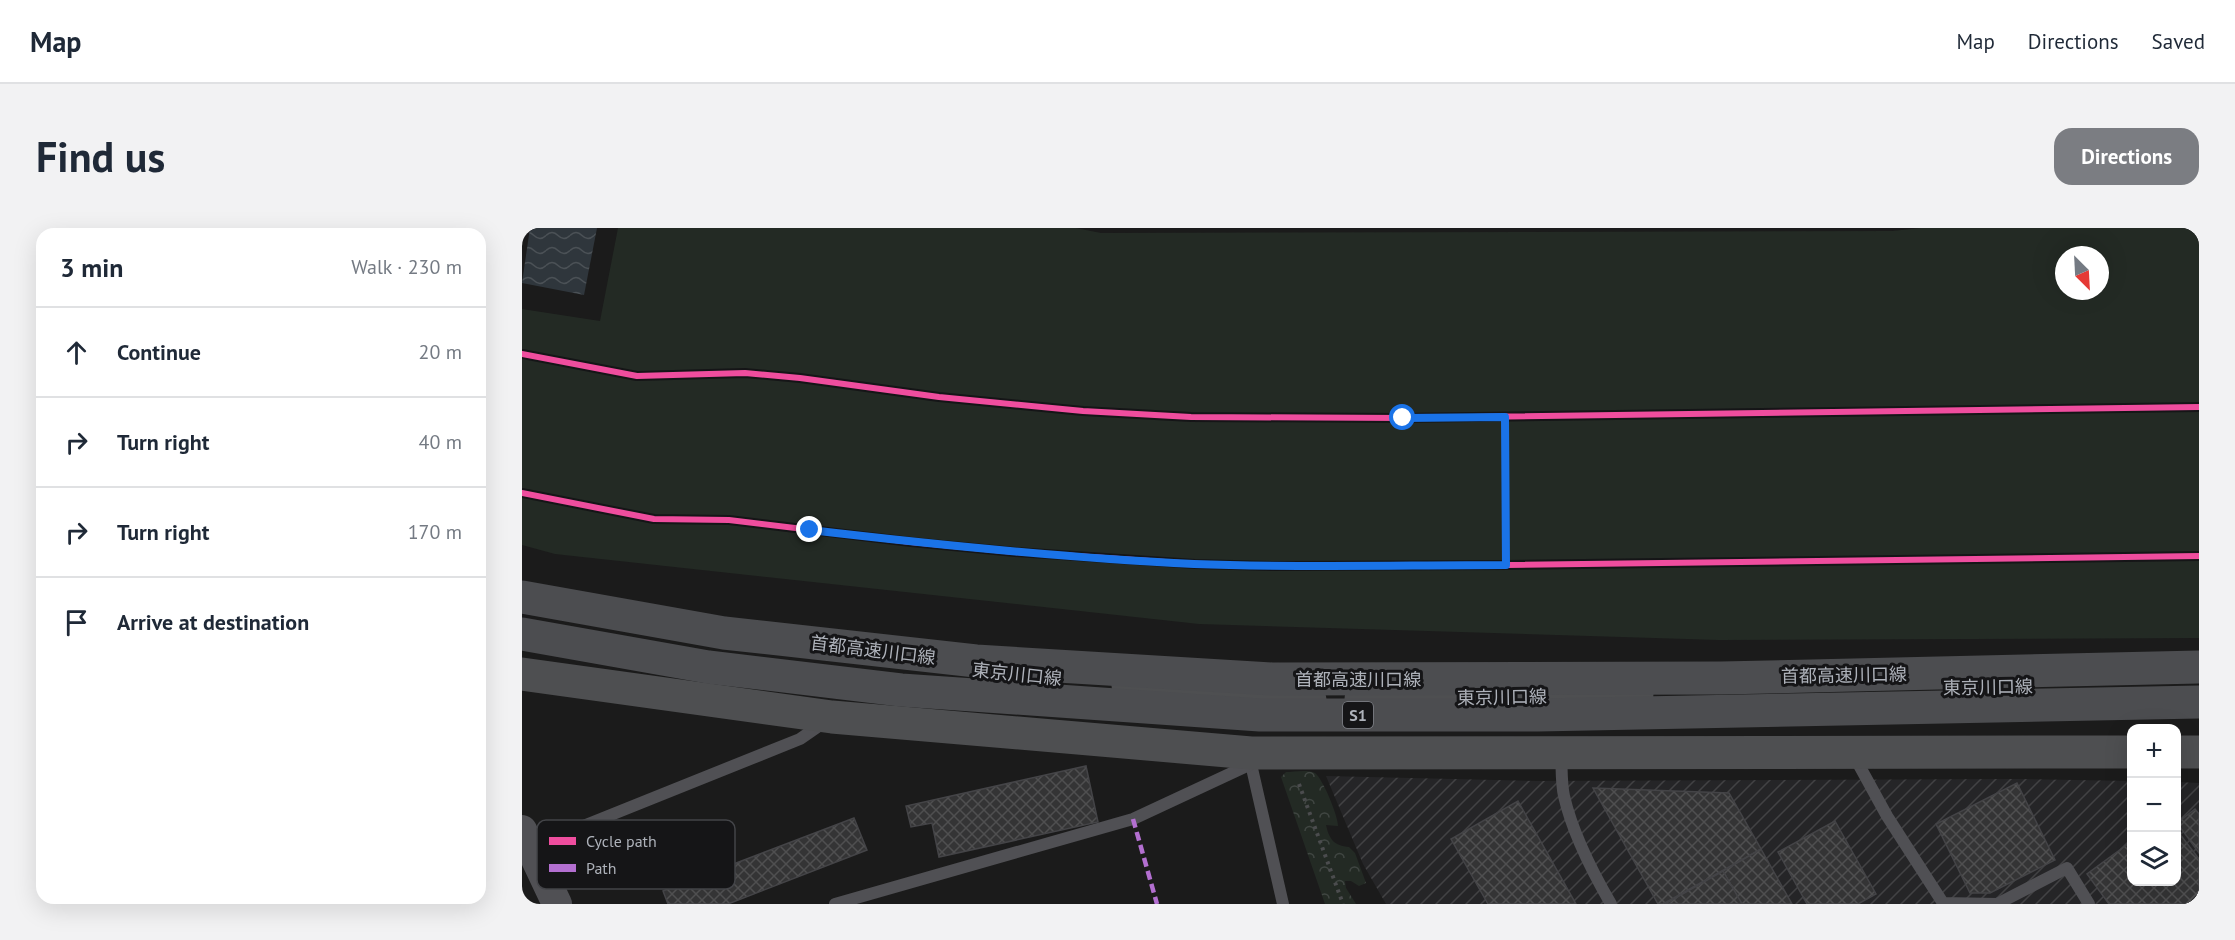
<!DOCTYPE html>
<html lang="en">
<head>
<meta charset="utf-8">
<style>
	:root { --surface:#fff; --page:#f2f2f3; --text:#1f2937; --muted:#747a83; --line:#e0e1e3; --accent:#7b7d82 }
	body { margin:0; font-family:"PT Sans","Noto Sans JP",sans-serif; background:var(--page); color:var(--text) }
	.controls { position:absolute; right:18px; bottom:18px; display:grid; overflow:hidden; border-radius:12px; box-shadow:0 6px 24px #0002 }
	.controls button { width:54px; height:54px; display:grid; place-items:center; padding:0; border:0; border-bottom:2px solid var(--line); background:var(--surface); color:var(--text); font:30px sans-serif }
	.compass { position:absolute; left:1533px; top:18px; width:54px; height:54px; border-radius:50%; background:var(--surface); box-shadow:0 6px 24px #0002; rotate:156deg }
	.stop { position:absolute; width:18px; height:18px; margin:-14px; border:4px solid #1a73e8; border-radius:50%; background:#fff }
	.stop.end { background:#1a73e8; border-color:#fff; box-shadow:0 2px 6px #0008 }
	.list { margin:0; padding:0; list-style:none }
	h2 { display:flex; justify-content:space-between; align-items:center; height:78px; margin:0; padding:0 24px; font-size:26px }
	h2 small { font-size:20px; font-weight:400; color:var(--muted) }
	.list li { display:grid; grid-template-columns:39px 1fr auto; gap:18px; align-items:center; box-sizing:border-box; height:90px; padding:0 24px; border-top:2px solid var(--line) }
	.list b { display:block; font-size:22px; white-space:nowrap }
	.list em { font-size:20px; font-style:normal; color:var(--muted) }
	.icon { flex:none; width:33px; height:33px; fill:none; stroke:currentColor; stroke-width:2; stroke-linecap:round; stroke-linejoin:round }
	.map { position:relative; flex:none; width:1677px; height:676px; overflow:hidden; border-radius:18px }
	header { display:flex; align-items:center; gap:36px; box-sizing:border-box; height:84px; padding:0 30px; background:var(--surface); border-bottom:2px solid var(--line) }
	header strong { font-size:28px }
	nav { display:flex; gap:33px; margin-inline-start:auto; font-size:21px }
	.intro { display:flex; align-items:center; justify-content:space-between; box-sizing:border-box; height:144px; padding:0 36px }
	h1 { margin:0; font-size:42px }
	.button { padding:15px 27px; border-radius:18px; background:var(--accent); color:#fff; font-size:21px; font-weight:700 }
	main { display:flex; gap:36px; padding:0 36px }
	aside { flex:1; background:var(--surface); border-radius:18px; box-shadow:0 6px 24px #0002 }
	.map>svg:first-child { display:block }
</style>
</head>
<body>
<header>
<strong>Map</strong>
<nav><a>Map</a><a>Directions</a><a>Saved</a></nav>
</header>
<div class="intro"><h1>Find us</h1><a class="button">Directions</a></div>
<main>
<aside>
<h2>3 min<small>Walk · 230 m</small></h2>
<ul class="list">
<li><svg class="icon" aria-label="ahead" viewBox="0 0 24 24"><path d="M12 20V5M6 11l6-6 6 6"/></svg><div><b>Continue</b></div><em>20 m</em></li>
<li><svg class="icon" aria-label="right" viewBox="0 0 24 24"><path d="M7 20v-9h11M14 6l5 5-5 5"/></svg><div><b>Turn right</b></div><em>40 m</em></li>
<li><svg class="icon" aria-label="right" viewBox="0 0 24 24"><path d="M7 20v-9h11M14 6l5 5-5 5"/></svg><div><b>Turn right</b></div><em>170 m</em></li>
<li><svg class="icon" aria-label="arrive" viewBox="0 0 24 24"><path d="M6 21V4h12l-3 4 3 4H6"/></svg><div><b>Arrive at destination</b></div></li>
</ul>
</aside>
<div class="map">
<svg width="1677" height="676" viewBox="0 0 1677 676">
	<defs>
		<pattern id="industrial-furrows" width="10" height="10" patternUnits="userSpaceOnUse" patternTransform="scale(1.5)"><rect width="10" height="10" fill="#252527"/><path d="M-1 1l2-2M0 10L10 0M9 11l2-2" fill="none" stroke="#424244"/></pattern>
		<pattern id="forest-crowns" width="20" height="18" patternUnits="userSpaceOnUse" patternTransform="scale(1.5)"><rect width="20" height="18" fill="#232a24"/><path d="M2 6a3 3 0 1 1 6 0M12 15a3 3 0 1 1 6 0" fill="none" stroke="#404642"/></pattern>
		<pattern id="water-waves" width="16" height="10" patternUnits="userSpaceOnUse" patternTransform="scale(1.5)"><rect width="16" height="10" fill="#2f363c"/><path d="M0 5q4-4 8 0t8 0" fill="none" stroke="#4b5156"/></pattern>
		<pattern id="building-cross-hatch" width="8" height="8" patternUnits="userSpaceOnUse" patternTransform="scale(1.5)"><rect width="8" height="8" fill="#343435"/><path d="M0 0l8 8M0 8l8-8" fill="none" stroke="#4f4f50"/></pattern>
	</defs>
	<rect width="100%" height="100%" fill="#1b1b1b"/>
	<!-- industrial -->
	<path fill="url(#industrial-furrows)" d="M804 548 1015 553 1495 551 1609 553 1610 654H1654L1655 554 1677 555V676H864L841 636Z"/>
	<!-- grass -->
	<path fill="#232a24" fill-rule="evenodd" d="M96 0H554L579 5 1370 3 1399 0H1677V410L1197 412 677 396 33 326 0 317V81L78 93ZM1542 27H1578V63H1542Z"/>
	<!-- forest -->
	<path fill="url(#forest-crowns)" d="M764 544C772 544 785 541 793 545 801 551 816 588 816 598L804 597C807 611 812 618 827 619L833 625 844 655 837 658 829 653H823L824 660 834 676H803L759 549Z"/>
	<!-- water -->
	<path fill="url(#water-waves)" d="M8 0H75L62 67 0 55Z"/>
	<!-- building -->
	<g fill="url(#building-cross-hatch)" stroke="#444447" stroke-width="1.5">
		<path d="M564 538 576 594 417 629 410 595 389 599 384 578Z"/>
		<path d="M1495 555 1533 632 1468 665H1448L1414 596Z"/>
		<path d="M1071 560 1207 565 1239 621 1141 676H1136Z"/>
		<path d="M996 573 1054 676H966L929 611Z"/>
		<path d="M1673 581 1677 586V625L1655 595Z"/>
		<path d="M332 590 345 622 206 676H146L141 663Z"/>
		<path d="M1313 593 1354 666 1336 676H1285L1256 624Z"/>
		<path d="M1654 601 1677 631V676H1587L1565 646 1610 613V654H1654Z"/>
		<path d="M1239 621 1270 676H1220L1201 643Z"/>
		<path d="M1201 643 1220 676H1143Z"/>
	</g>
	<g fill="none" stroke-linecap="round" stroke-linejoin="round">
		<!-- path -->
		<g stroke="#4b4c4e" stroke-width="4" stroke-dasharray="3 4.5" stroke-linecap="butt">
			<path d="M983 189 984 337"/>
			<path d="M777 556 821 676"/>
		</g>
		<!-- service -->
		<g stroke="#505054" stroke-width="12">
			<path d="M1039 526C1040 539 1039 555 1042 568 1050 603 1071 645 1089 676"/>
			<path d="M1332 528 1365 588 1421 675 1475 676 1545 640 1567 676"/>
			<path d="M729 536 761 676"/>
			<path d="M9 619 278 511 304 493"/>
			<path d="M313 676 611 591 729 536V533"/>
		</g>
		<!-- tertiary -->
		<path stroke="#505054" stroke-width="30" d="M0 602 35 676"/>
		<!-- secondary -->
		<g stroke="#4e4f51" stroke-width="33">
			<path d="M0 446 310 489 729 525 1610 524"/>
			<path d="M606 457 768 473 788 472"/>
			<path d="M839 471 1115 466"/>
			<path d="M1654 524H1677"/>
		</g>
		<!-- motorway -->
		<g stroke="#4c4d50" stroke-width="33">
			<path d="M0 369 202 405 454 433 750 451 1199 450 1677 439"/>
			<path d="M0 406 186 439 379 462 738 487H1016L1677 474"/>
		</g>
		<!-- quiet -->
		<path stroke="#b36fd0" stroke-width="4.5" stroke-dasharray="9 4.5" stroke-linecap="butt" d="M611 591 635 676"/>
		<defs>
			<g id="cycleway">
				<path d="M0 126 115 148 223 145 278 150 417 169 561 183 669 189 881 190 1677 179"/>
				<path d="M0 265 132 291 207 292 389 314 493 324 673 336 751 338 984 337 1677 328"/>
			</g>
		</defs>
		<!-- cycleway casing -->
		<use href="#cycleway" stroke="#151517" stroke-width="10"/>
		<!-- cycleway -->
		<use href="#cycleway" stroke="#ef4d9e" stroke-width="6"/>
	</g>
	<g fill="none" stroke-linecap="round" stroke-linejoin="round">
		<!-- route -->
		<path stroke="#1a73e8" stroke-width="8" d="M288 302C416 317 544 330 672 336 776 340 880 337 984 337L983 189 881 190"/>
	</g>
	<g text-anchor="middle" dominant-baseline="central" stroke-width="6" stroke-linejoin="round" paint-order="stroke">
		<!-- shield labels -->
		<rect fill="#151517" stroke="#808389" stroke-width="1.5" x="821" y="474" width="30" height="26" rx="4.5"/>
		<g font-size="16" font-weight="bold" fill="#aeb2ba">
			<text x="836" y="487">S1</text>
		</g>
		<!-- street labels -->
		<g font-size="18" fill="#aeb2ba" stroke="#151517">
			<text transform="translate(351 422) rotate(7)">首都高速川口線</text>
			<text transform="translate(495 446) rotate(6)">東京川口線</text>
			<text transform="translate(1322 447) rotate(-1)">首都高速川口線</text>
			<text x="836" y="451">首都高速川口線</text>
			<text transform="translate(1466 459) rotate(-1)">東京川口線</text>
			<text transform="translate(980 469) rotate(-1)">東京川口線</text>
		</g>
	</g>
	<!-- legend -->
	<rect x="15" y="592" width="198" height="69" rx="9" fill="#151517" stroke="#434448" stroke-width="1.5"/>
	<rect x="27" y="609" width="27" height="8" fill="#ef4d9e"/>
	<rect x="27" y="636" width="27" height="8" fill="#b36fd0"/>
	<g font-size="16" fill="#aeb2ba">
		<text x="64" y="619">Cycle path</text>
		<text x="64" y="646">Path</text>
	</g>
</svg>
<div class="controls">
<button>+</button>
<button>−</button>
<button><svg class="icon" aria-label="layers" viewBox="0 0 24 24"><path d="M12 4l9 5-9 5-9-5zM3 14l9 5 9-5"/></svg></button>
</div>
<svg class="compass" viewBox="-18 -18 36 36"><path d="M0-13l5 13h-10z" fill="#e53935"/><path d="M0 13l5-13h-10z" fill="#747a83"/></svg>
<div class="stop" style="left:881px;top:190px"></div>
<div class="stop end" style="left:288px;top:302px"></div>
</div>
</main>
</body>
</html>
